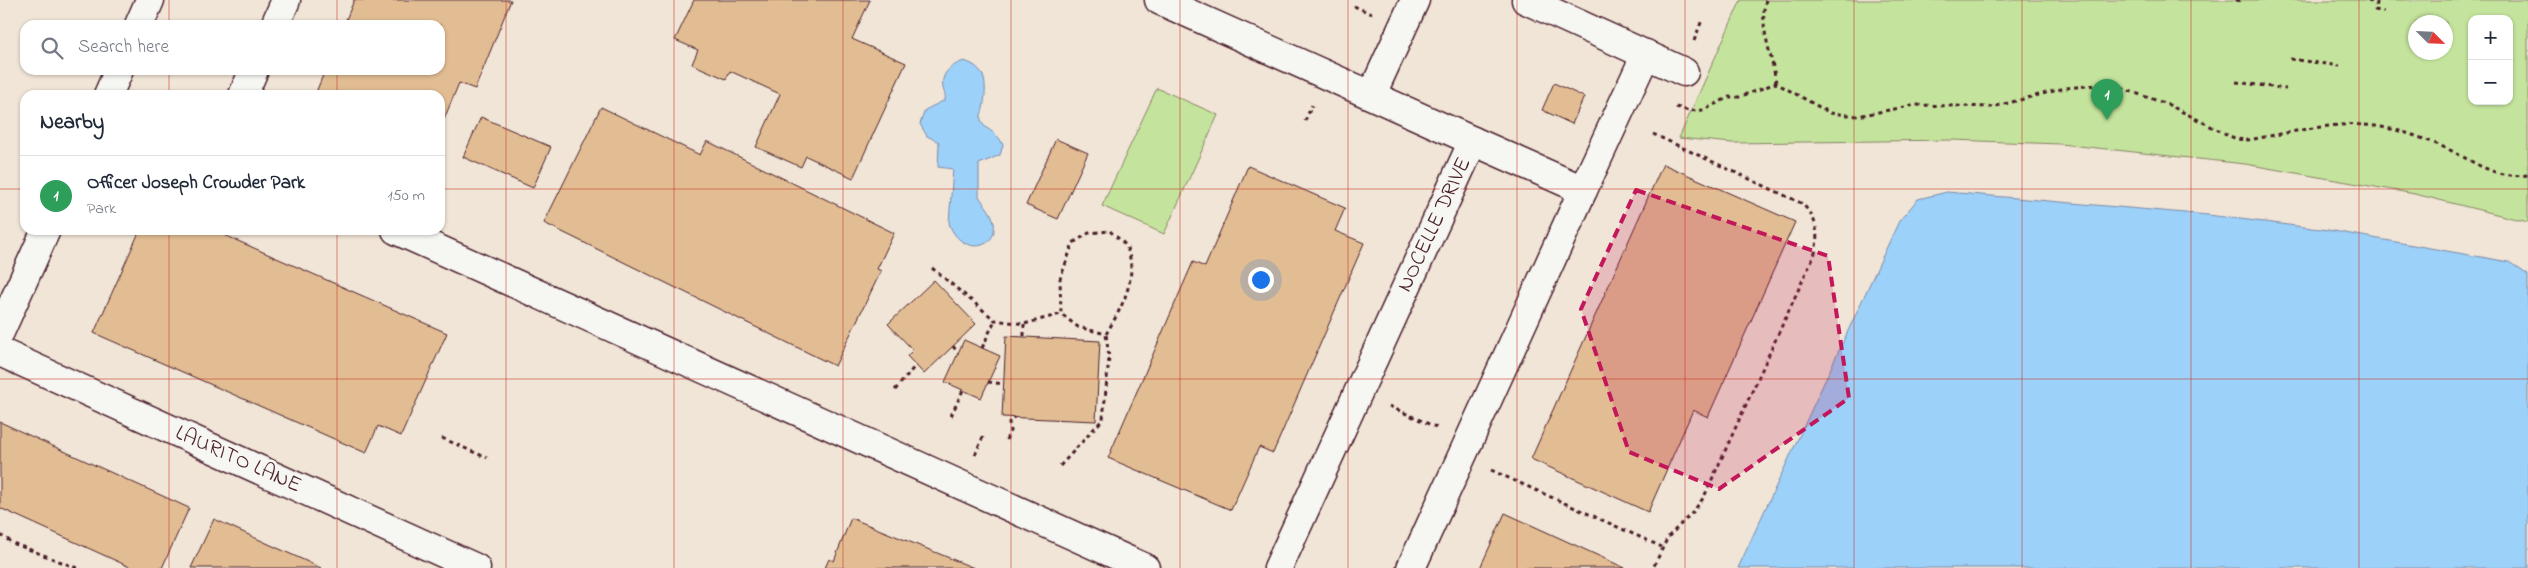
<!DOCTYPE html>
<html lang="en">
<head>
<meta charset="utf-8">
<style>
	:root { --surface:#fff; --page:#f2f2f3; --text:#1f2937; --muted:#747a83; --line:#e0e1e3; --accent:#ea580c }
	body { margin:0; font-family:"Indie Flower",sans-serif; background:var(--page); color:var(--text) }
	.controls { position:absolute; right:15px; top:15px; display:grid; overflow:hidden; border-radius:10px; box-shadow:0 1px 4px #0004 }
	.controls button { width:45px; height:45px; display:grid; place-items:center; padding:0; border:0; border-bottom:1px solid var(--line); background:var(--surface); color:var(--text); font:25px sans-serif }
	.compass { position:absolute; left:2408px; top:15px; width:45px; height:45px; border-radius:50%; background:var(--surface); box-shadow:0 1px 4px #0004; rotate:114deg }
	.you { position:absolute; left:1260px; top:279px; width:18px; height:18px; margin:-12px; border:4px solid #fff; border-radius:50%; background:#1a73e8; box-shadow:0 0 0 8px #1a73e833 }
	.badge { display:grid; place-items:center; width:32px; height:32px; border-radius:50%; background:var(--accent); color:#fff; font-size:16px; font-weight:700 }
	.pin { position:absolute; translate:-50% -41px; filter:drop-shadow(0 1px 2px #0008) }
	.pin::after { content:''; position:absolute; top:26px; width:18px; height:15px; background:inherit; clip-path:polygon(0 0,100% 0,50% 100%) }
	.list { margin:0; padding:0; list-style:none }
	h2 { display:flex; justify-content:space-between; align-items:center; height:65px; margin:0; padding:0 20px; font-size:21px }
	h2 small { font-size:16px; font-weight:400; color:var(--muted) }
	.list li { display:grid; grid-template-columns:32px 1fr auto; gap:15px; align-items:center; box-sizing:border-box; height:80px; padding:0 20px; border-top:1px solid var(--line) }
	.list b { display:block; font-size:19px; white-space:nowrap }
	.list p { margin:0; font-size:16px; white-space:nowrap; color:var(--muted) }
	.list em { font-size:16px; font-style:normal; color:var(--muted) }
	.icon { flex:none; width:28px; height:28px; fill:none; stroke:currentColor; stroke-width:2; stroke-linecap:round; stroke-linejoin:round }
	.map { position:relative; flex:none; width:2528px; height:568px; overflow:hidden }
	.search { position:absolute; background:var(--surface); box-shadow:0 1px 4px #0004; left:20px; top:20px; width:425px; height:55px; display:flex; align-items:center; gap:12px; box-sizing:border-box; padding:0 18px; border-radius:15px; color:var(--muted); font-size:19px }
	.panel { position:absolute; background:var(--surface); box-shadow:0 1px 4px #0004; left:20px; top:90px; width:425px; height:145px; border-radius:15px }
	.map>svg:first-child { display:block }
</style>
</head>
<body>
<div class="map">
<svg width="2528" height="568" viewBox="0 0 2528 568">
	<rect width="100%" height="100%" fill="#f0e5d6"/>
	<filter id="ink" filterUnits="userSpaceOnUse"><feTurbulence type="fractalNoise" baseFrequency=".02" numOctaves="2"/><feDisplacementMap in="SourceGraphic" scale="10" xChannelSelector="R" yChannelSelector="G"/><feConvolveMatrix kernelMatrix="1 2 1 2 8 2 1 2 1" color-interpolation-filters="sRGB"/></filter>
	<g filter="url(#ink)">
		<!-- green -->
		<g fill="#c4e49d" stroke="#878264" fill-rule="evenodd">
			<path d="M1741 0H2528V222L2415 194 2245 164 2060 144 1952 140 1732 143 1679 138ZM2472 19H2509V101H2472ZM2446 22V52H2416V22Z"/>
			<path d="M1157 88 1218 115 1164 234 1102 206Z"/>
		</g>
		<!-- water -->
		<g fill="#9cd1fa" stroke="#7b8aa7">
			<path d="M964 61C988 68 987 86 983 109 982 112 980 117 981 120 983 130 997 130 1003 145L1000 155 979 164V196C984 205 992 211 994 223 998 252 959 255 949 223L953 169 938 167 939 142 927 136 920 124 925 110 945 100C946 94 944 93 943 88 940 73 952 65 964 61Z"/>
			<path d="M1947 192 2208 215 2328 230 2509 262 2528 275V568H1738L1899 221 1918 199Z"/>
		</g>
		<!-- building -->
		<g fill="#e2bd93" stroke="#4a1f2b">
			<path d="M354 0H511L475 89 459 83 440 129V95H315L325 70H440V25H344Z"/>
			<path d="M694 0H870L852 39 906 63 853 178 806 156 801 167 756 147 780 94 730 71 726 79 692 64 698 50 675 40Z"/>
			<path d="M1554 83 1584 97 1572 124 1542 110Z"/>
			<path d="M601 107 700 155 707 141 894 233 877 269 881 271 835 366 544 223Z"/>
			<path d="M481 117 551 147 533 188 463 157Z"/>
			<path d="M1056 139 1088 153 1058 219 1026 205Z"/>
			<path d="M1663 164 1795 222 1708 417 1693 410 1648 512 1531 459Z"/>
			<path d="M1248 166 1345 208 1335 231 1364 243 1273 453 1259 447 1231 510 1108 458 1193 262 1205 267Z"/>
			<path d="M140 230H213L447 333 401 436 378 426 366 453 94 333Z"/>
			<path d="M934 280 976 324 924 374 907 356 913 350 888 324Z"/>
			<path d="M1006 336 1100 341 1096 421 1002 417Z"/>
			<path d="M964 340 1000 356 981 398 945 382Z"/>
			<path d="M0 422 189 508 162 568H132L0 508Z"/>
			<path d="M1505 513 1625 568H1480Z"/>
			<path d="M851 518 974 568H825L829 559 834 561Z"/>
			<path d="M214 519 321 568H191Z"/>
		</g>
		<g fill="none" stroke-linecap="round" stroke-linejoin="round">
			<defs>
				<g id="minor">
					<path d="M1159 0 1473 141 1278 568"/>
					<path d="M1526 0 1684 72"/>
					<path d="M139 25 150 0"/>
					<path d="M275 25 286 0"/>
					<path d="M1372 94 1415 0"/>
					<path d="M108 95 119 70"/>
					<path d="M243 95 254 70"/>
					<path d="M1583 190 1646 54"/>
					<path d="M396 230 1145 568"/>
					<path d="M0 332 46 230"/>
					<path d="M0 352 476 568"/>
					<path d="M1411 568 1583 190 1473 141"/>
				</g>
			</defs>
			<!-- minor casing -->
			<use href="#minor" stroke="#4a1f2b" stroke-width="31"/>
			<!-- path -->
			<g stroke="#4a1f2b" stroke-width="3" stroke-dasharray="4 4" stroke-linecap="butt">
				<path d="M1766 0C1758 25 1773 57 1776 83"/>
				<path d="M2236 0 2241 1"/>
				<path d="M2368 0 2376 2 2375 10 2384 12"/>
				<path d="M1354 6 1372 14"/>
				<path d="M1694 41 1702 20"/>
				<path d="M2290 59 2340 66"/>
				<path d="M2236 82 2286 89"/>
				<path d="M1676 107 1689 111 1704 110 1729 97H1739L1776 83 1830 113 1858 116 1915 105 1993 107 2065 88 2109 84 2167 104 2236 139 2248 140C2290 133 2338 119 2381 127 2405 131 2428 140 2450 150 2476 163 2496 179 2528 175"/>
				<path d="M1305 121 1312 105"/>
				<path d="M1653 134 1801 203C1817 217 1819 232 1815 253L1704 497 1693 512 1668 537 1653 568"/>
				<path d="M1110 231C1115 236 1124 242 1127 248 1139 277 1121 309 1106 334L1078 327 1061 314 1060 279 1073 243 1089 233Z"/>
				<path d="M932 268 995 320 1024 324 1061 314"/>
				<path d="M1024 324V337"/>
				<path d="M953 346 958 353"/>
				<path d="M982 348 995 320"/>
				<path d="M988 382 1003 384"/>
				<path d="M895 390 916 365"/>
				<path d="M1389 406 1438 428"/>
				<path d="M951 416 963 390"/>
				<path d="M442 438 487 458"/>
				<path d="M1006 440 1010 431 1009 422 1014 417"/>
				<path d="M975 455 983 437"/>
				<path d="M1060 466 1103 419 1109 358 1106 334"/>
				<path d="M1491 470 1662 547"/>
				<path d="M0 535 15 544 77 568"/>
			</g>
			<!-- minor -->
			<use href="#minor" stroke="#f6f6f2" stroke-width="28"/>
		</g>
	</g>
	<!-- marked area -->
	<path fill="#c2185b" fill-opacity="0.2" stroke="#c2185b" stroke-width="4" stroke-dasharray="10 6" stroke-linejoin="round" d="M1636 190 1828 256 1849 398 1719 489 1629 452 1581 309Z"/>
	<!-- grid -->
	<path fill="none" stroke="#c8321e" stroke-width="1" stroke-opacity="0.55" d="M169 0V25M337 0V25M506 0V568M674 0V568M843 0V568M1011 0V568M1180 0V568M1348 0V568M1517 0V568M1685 0V568M1854 0V568M2022 0V568M2191 0V568M2359 0V568M169 70V95M337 70V95M0 189H25M440 189H2528M169 230V568M337 230V568M0 379H2528"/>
	<g text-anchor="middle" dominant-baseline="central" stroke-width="5" stroke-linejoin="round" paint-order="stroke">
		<!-- street labels -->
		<g font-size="22" fill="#4a1f2b" stroke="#f6f6f2">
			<text transform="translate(1435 225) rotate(-65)">NOCELLE DRIVE</text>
			<text transform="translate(238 460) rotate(24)">LAURITO LANE</text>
		</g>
	</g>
</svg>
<div class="controls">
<button>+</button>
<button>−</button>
</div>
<svg class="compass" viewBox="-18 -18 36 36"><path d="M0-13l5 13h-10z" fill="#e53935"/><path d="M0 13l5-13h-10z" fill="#747a83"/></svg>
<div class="you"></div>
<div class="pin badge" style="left:2107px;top:120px;background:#2e9e5b">1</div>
<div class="search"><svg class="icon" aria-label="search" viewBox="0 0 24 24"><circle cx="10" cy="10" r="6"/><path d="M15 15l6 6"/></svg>Search here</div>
<section class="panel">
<h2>Nearby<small></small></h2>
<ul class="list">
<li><span class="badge" style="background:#2e9e5b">1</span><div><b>Officer Joseph Crowder Park</b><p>Park</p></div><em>150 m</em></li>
</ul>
</section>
</div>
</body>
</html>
